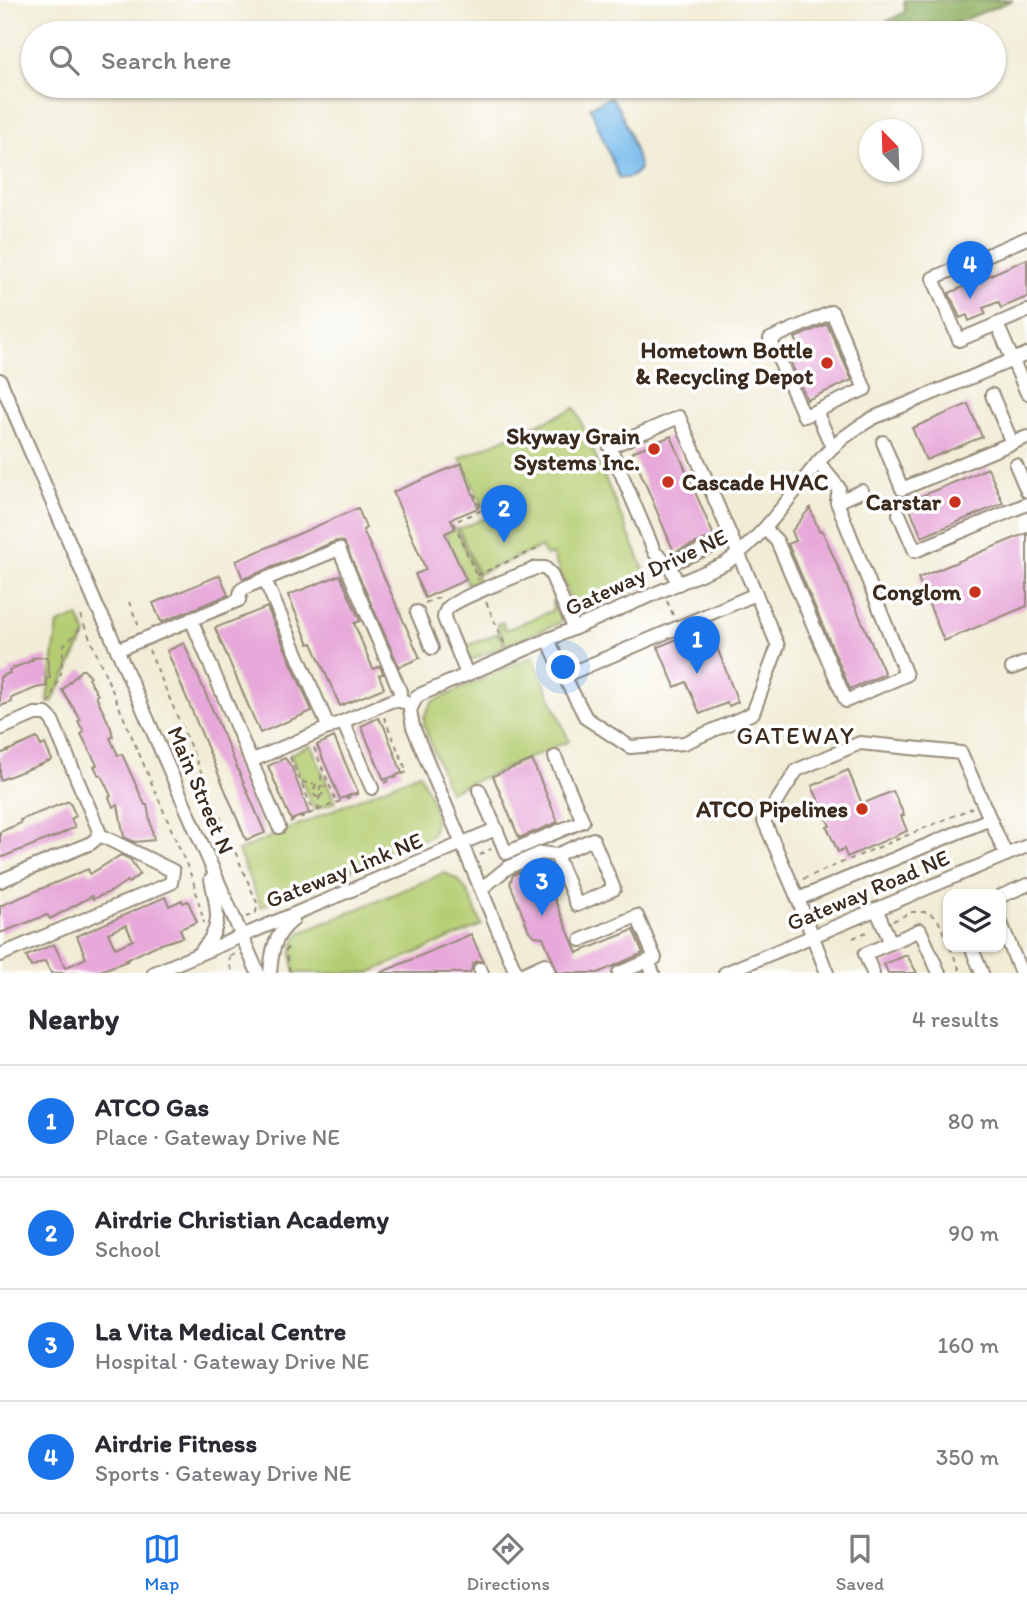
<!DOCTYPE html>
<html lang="en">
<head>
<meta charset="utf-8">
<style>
	:root { --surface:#fff; --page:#f2f2f3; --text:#2b2b33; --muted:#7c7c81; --line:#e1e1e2; --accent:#1a73e8 }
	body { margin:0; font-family:Itim,sans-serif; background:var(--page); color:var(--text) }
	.controls { position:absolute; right:21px; bottom:21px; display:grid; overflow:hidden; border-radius:14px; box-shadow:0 2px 5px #0004 }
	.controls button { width:63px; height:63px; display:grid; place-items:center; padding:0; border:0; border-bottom:2px solid var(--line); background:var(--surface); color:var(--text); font:35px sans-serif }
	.compass { position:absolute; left:859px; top:119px; width:63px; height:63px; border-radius:50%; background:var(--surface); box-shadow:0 2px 5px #0004; rotate:337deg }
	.you { position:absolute; left:564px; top:668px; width:24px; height:24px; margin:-18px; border:5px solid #fff; border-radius:50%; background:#1a73e8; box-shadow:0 0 0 10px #1a73e833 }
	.badge { display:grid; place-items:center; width:46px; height:46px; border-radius:50%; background:var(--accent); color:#fff; font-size:23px; font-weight:700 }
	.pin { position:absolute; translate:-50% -58px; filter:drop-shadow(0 2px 4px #0008) }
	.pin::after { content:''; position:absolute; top:37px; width:24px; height:21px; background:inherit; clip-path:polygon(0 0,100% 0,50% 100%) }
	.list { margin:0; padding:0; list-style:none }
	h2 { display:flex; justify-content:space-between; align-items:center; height:91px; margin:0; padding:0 28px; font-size:30px }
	h2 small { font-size:23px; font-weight:400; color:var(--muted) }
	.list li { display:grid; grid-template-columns:46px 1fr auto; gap:21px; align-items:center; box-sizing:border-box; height:112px; padding:0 28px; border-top:2px solid var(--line) }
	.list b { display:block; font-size:26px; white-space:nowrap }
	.list p { margin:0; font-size:23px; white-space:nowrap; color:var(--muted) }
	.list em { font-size:23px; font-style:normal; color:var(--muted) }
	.icon { flex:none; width:38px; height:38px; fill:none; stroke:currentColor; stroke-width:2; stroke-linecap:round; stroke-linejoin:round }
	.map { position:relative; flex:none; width:1027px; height:973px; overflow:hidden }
	.search { position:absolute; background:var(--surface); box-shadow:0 2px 5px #0004; left:21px; right:21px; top:21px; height:77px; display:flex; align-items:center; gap:18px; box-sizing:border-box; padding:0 24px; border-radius:38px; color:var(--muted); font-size:26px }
	.sheet { height:539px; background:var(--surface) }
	nav { display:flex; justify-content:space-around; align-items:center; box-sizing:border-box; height:98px; border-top:2px solid var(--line); background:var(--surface); font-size:19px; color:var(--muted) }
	nav a { display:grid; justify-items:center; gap:4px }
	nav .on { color:var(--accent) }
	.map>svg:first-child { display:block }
</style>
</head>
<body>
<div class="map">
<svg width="1027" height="973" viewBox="0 0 1027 973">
	<rect width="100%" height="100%" fill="#fff"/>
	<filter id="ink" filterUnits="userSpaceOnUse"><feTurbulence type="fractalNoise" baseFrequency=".0143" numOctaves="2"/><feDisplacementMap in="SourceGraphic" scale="14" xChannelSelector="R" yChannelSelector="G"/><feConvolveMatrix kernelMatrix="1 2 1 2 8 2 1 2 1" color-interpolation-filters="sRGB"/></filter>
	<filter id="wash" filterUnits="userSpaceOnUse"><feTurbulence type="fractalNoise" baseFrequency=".00686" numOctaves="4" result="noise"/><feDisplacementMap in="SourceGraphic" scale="28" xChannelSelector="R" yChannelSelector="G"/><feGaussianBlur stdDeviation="1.57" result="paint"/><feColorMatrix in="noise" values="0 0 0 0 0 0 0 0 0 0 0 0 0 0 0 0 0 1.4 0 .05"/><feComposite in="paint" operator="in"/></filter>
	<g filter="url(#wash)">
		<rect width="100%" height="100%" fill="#f1ecd5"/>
		<!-- green -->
		<g fill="#b5cd72" stroke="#787c48" stroke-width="2">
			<path d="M575 408 650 584 580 614 576 612 552 554 546 556 541 547 478 574 459 529 488 517 460 458Z"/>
			<path d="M456 528 478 579 468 585 445 533Z"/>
			<path d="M552 600 561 619 560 623 506 645 497 624 502 622 506 630 553 610Z"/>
			<path d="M78 616 86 634 52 702 47 700 58 624Z"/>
			<path d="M498 633 504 646 471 660 468 658 461 639 464 638 467 646Z"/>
			<path d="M533 656 569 741 449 792 424 725V717L432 702Z"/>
			<path d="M311 745 335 802 314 810 290 754Z"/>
			<path d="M419 773C429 794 442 814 431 836L261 907 238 851Z"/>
			<path d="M444 873C468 880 472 904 482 925L369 973H295C291 957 289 946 300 933Z"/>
		</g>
		<!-- forest -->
		<path fill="#90b064" stroke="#666d41" stroke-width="2" d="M904 0H1013L931 33H880V25L905 12Z"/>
		<!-- water -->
		<path fill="#74baeb" stroke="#587284" stroke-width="2" d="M610 97C623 108 636 152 640 169 633 177 629 179 619 178L590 107Z"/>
		<g id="blocks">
			<!-- building -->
			<g fill="#e7a9d9" fill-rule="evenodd">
				<path d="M1027 259V297L1001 308 998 302 991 305 983 308 986 314 969 321 967 315 960 318 949 293Z"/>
				<path d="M827 324 852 380 807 400 788 356 801 351 795 338Z"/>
				<path d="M968 404 982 437 926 460 912 428Z"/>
				<path d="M671 436 714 536 674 552 632 452Z"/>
				<path d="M462 463 478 508 451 519 455 529 445 533 466 580 425 598 415 574 426 570 393 492Z"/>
				<path d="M988 468 1003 503 922 537 907 502Z"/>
				<path d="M358 508 366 528 363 530 420 658 399 667 344 542 336 541 243 579 236 561Z"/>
				<path d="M810 508 819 531 822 530 885 674 850 689 788 544 796 541 792 531Z"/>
				<path d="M1027 533V606L944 641 918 578Z"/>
				<path d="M220 575 228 595 161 622 153 603Z"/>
				<path d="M340 575 360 621 354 623 373 669 380 666 383 674 379 675 384 688 340 706 312 643 309 644 288 595Z"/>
				<path d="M267 607 312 711 260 733 215 628Z"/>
				<path d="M698 630 701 636 711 632 738 702 729 706 727 703 700 714 686 682 675 687 658 647Z"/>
				<path d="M184 643 265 833 254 837 246 840 167 651Z"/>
				<path d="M47 657 50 678 46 679 47 686 36 688 11 698 12 702 0 706V677L10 673 9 670 33 660 32 658Z"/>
				<path d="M81 670H84L90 676 88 678 98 695 96 696 111 728 113 737 110 738 118 755 122 754 145 805H147L154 840 135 842 124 837 118 805 113 807 109 797 111 796 101 775 99 776 94 766 97 765 81 734 84 732 78 721 81 720 62 690Z"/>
				<path d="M378 718 384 726 402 773 384 780 361 726Z"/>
				<path d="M334 737 358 792 340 799 317 745Z"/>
				<path d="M37 738 41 746 45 744 52 760 0 780V754Z"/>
				<path d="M285 758 291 766 309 813 291 820 268 766Z"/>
				<path d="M532 760 558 822 519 838 493 776Z"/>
				<path d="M848 770 862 804 893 791 904 815 901 816 907 831 847 857 844 849 838 852 827 827 830 826 812 786Z"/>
				<path d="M69 801 76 816 71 819 75 827 53 838V837L0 858V832L21 823 20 820Z"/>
				<path d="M121 855 130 859 140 874 129 883 127 881 112 891 93 899 92 896 50 919 47 915 0 933V906L88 869 90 874Z"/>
				<path d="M540 864 577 953 633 930 643 953 598 973H558L543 937 535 936 529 931 510 883 513 875Z"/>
				<path d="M165 897 169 906 182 900 183 903 188 901 197 922 180 929 183 937 155 946 126 960 127 961 95 973H51L45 961 31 967 26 956 54 944 65 968 86 958 77 936ZM126 925 133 940 115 948 108 933Z"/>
				<path d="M471 934 483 961H477L473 964 470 973H380Z"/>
				<path d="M907 955 917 973H888L884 964Z"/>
			</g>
		</g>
	</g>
	<g filter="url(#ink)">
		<use href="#blocks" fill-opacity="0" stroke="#968b7a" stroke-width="2"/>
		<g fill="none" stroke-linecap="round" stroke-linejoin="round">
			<defs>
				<g id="minor">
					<path d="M1027 311 997 324 1027 393"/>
					<path d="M997 324 959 340 933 278 1027 238"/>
					<path d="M0 380 97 607 106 624 258 973"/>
					<path d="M992 395 1012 443 1027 437"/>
					<path d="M816 411 865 389 832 312 770 339 804 416 816 411 832 447"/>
					<path d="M883 442 902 489 1012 443"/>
					<path d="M818 462 839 488 837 502"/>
					<path d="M1016 465 1027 491"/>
					<path d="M899 514 915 551 1027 504"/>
					<path d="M765 529 777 541 846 701 906 675 837 502 862 491"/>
					<path d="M669 564 732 538"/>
					<path d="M265 580 329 728"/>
					<path d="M417 612 432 648"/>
					<path d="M191 619 279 827"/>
					<path d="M548 639 564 676 756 594 679 417 610 447 655 553 669 564 678 584"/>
					<path d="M117 650 239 600 241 590 246 587 339 549 400 691 399 701"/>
					<path d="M1012 668 1027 662"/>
					<path d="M467 674 444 618C445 613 445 611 448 608 457 598 520 575 536 568H545L551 574 574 628"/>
					<path d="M564 676 586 718 630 747 684 743 753 713 778 646 756 594"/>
					<path d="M343 722 372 788"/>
					<path d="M0 729 35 714H46L52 720 99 831 97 838 91 843 0 881"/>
					<path d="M251 761 393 700 405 702"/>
					<path d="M496 829 506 853 583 821 555 757"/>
					<path d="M481 889 507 868 541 853 556 855 593 839 614 889 577 905 556 855"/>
					<path d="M1001 896 1027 885"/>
					<path d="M798 899 764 821 797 770 860 743 961 753 990 819"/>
					<path d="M876 909 891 943"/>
					<path d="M1001 923 1021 973"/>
					<path d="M581 940 637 916 655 958 648 961"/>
					<path d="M971 947 982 973"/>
					<path d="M202 950C224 926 217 909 211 879"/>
					<path d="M0 955 171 883 173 871 98 834"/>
					<path d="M480 969 482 973"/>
					<path d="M154 973 496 829 479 790"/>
					<path d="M270 973C272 950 274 935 293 920"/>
					<path d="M516 973 413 727 410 710 417 696 726 563C766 535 790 495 821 459 836 442 854 429 873 418L1027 354"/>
					<path d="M525 973 545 964 549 973"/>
					<path d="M619 973 648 961 653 973"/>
					<path d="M725 973 1027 846"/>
					<path d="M827 973 798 899 990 819 1006 855"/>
					<path d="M873 973 865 954 920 930 939 973"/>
				</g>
			</defs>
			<!-- minor casing -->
			<use href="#minor" stroke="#968b7a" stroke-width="16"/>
			<!-- path -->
			<g stroke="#968b7a" stroke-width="2" stroke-dasharray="5 5" stroke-linecap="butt">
				<path d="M470 484 482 510 454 522 478 580"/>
				<path d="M477 575 539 548"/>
				<path d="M667 601 673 615"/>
				<path d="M129 602 140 629"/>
				<path d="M486 602 505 645"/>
				<path d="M425 603 443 596"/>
				<path d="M80 615 193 880 204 923"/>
				<path d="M149 650 257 903 256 913"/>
				<path d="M48 704 61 673 64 645 83 626"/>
				<path d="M314 748 336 801"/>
				<path d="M290 757 313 810"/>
				<path d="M302 782 331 788"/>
				<path d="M384 783 407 772 384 717"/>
				<path d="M316 786 312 793 319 799"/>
				<path d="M320 797 323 793 321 788"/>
				<path d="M318 810 322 768"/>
				<path d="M290 822 362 792"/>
				<path d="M480 855 491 849"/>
				<path d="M803 879 972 808"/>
				<path d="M871 882 877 896"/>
				<path d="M246 917 256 913"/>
				<path d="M893 921 912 912H928L938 920 948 943"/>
				<path d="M853 938 871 930"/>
				<path d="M288 947 286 951 290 973"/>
				<path d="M950 947 961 973"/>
				<path d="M230 956 238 953"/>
				<path d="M230 956 229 964 233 973"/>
			</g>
			<!-- minor -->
			<use href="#minor" stroke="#fff" stroke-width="12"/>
		</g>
	</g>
	<!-- markers -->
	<g fill="#c8321e" stroke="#fff" stroke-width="2.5">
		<circle cx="827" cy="363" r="7"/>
		<circle cx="654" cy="449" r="7"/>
		<circle cx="668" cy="482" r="7"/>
		<circle cx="955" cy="502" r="7"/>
		<circle cx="975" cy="592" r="7"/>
		<circle cx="862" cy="809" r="7"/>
	</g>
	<g text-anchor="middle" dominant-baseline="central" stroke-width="7" stroke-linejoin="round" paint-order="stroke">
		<!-- poi labels -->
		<g font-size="23" font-weight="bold" fill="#3b2a1e" stroke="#fff" text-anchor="end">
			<text x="813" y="350">Hometown Bottle<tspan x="813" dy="26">&amp; Recycling Depot</tspan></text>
			<text x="640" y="436">Skyway Grain<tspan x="640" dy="26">Systems Inc.</tspan></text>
			<text x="682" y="482" text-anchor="start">Cascade HVAC</text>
			<text x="941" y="502">Carstar</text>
			<text x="961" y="592">Conglom</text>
			<text x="848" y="809">ATCO Pipelines</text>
		</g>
		<!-- street labels -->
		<g font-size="23" fill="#3b2a1e" stroke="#fff">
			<text transform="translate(646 572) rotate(-25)">Gateway Drive NE</text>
			<text transform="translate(201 790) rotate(67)">Main Street N</text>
			<text transform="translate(344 870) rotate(-22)">Gateway Link NE</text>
			<text transform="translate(868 890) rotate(-23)">Gateway Road NE</text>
		</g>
		<!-- neighbourhood labels -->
		<g font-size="24" letter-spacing="2" fill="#3b2a1e" stroke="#fff">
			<text x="796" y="735">GATEWAY</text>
		</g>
	</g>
</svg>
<div class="controls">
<button><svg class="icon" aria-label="layers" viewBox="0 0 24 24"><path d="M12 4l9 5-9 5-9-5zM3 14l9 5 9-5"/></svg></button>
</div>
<svg class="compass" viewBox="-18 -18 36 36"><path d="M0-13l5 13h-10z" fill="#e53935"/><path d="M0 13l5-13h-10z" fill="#7c7c81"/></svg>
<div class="you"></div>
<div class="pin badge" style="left:697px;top:674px">1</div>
<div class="pin badge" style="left:504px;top:543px">2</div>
<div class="pin badge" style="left:542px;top:916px">3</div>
<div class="pin badge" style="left:970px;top:299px">4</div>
<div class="search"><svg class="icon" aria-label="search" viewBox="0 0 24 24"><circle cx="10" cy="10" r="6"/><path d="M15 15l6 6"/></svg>Search here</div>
</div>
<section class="sheet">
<h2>Nearby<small>4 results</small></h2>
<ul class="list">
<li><span class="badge">1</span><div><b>ATCO Gas</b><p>Place · Gateway Drive NE</p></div><em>80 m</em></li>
<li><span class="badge">2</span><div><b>Airdrie Christian Academy</b><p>School</p></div><em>90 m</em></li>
<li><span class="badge">3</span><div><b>La Vita Medical Centre</b><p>Hospital · Gateway Drive NE</p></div><em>160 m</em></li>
<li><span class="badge">4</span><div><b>Airdrie Fitness</b><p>Sports · Gateway Drive NE</p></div><em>350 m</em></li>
</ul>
</section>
<nav>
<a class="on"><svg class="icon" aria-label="map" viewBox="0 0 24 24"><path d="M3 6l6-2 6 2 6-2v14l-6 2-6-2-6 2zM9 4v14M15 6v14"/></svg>Map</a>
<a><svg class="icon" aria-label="directions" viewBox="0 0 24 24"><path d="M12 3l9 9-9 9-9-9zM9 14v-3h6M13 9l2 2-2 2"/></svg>Directions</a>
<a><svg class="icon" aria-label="saved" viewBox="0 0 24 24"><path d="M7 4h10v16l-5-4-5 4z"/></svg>Saved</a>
</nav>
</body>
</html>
